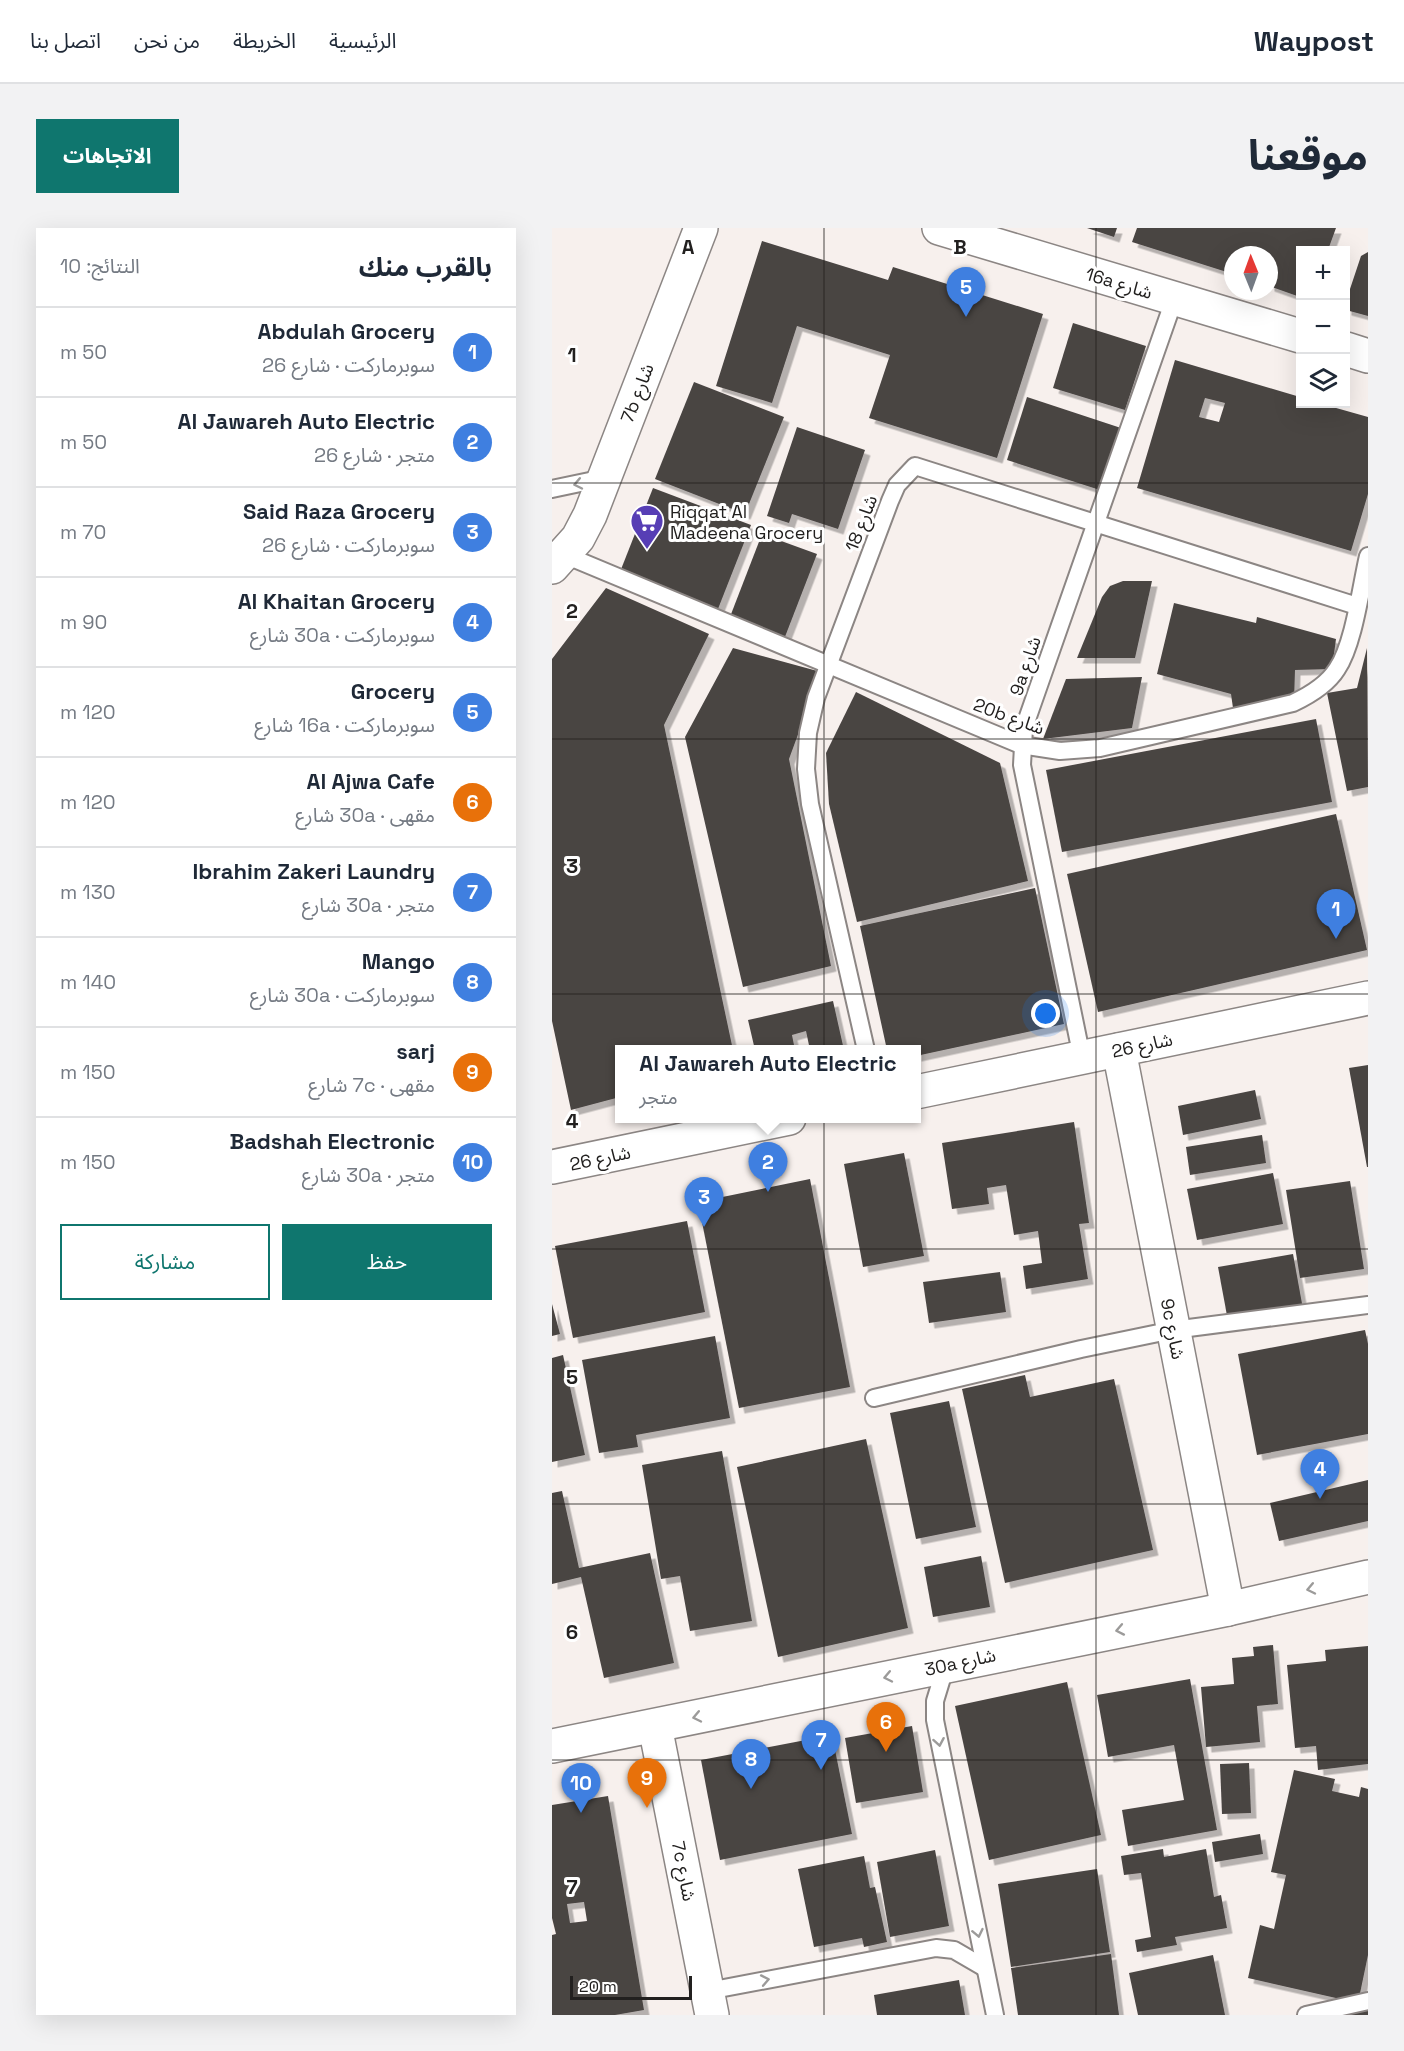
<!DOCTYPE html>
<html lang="ar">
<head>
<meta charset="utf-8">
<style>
	:root { --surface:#fff; --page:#f2f2f3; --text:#1f2937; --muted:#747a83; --line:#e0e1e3; --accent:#0f766e }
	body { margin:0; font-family:"Space Grotesk","Noto Sans Arabic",sans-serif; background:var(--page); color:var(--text); direction:rtl }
	.controls { position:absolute; right:18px; top:18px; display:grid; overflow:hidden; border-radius:0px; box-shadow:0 6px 24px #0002 }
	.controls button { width:54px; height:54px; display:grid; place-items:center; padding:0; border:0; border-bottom:2px solid var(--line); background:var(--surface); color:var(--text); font:30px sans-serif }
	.compass { position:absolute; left:672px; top:18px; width:54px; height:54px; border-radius:50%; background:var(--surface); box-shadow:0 6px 24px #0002; rotate:359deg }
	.scale { position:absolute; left:18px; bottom:15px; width:122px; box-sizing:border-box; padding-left:6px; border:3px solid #22201f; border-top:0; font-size:16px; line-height:21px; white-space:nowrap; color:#22201f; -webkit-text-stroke:4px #fff; paint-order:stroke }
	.you { position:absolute; left:494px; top:786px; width:21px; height:21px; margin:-15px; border:4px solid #fff; border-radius:50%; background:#1a73e8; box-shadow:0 0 0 9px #1a73e833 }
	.badge { display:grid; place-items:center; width:39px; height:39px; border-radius:50%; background:var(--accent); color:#fff; font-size:20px; font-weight:700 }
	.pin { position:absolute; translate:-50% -50px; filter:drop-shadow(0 2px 3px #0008) }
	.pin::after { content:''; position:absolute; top:32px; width:21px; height:18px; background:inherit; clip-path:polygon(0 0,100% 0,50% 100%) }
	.popup { position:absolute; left:63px; top:817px; width:306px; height:78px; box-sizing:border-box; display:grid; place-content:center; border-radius:0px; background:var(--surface); filter:drop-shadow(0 2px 4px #0005); font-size:20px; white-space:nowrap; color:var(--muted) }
	.popup b { font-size:22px; color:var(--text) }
	.popup::after { content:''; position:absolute; left:50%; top:100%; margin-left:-12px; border:12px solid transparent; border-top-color:var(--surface) }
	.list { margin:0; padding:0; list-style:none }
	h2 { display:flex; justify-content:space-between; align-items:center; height:78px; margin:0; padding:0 24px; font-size:26px }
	h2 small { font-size:20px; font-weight:400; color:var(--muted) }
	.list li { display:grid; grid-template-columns:39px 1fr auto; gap:18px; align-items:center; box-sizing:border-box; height:90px; padding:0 24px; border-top:2px solid var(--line) }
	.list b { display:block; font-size:22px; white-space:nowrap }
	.list p { margin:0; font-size:20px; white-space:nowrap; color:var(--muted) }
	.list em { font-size:20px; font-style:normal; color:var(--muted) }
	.actions { display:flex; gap:12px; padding:18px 24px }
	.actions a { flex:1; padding:14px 0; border:2px solid var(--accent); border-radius:0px; text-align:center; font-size:21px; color:var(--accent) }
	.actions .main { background:var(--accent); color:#fff }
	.icon { flex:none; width:33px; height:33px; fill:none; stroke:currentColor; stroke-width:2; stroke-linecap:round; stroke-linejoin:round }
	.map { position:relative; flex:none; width:816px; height:1787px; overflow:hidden; direction:ltr; border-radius:0px }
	header { display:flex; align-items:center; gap:36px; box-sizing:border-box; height:84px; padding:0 30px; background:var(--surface); border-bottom:2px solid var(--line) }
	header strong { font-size:28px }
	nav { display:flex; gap:33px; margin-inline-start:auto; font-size:21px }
	.intro { display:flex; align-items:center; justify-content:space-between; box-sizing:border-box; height:144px; padding:0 36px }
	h1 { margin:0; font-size:42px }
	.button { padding:15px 27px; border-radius:0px; background:var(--accent); color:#fff; font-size:21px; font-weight:700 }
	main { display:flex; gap:36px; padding:0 36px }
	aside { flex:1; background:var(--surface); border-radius:0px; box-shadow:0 6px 24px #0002 }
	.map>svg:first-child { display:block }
</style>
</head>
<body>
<header>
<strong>Waypost</strong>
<nav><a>الرئيسية</a><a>الخريطة</a><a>من نحن</a><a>اتصل بنا</a></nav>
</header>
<div class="intro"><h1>موقعنا</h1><a class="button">الاتجاهات</a></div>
<main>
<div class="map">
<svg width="816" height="1787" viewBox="0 0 816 1787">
	<defs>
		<filter id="shadow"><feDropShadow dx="5.5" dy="5.5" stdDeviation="0" flood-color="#0004"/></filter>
	</defs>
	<rect width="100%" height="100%" fill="#f7f0ed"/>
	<!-- building -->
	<g fill="#4a4543" fill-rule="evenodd" filter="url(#shadow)">
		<path d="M535 0H565L562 9Z"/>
		<path d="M585 0H784L776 22H748V69L717 58V27H681V46L580 14Z"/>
		<path d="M210 13 336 52 341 39 491 86 445 230 317 190 338 127 245 98 220 175 164 158Z"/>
		<path d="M816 24V88L794 82V73L809 28Z"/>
		<path d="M521 95 594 118 573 182 501 160Z"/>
		<path d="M623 132 748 169V176H770L816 189V266L799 323 585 260ZM653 170 673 175 667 194 647 189Z"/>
		<path d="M142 154 232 189 193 286 103 251Z"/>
		<path d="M475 169 572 201 551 263 455 232Z"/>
		<path d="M245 199 313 222 286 301 240 286 237 295 215 288Z"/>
		<path d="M101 260 199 297 164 386 66 349Z"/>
		<path d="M210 306 265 326 231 414 176 394Z"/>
		<path d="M571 353H600L583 430H525L550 369 558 358Z"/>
		<path d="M54 360 157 406 112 497 181 822H68V869L19 882 0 793V431Z"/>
		<path d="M622 375 704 395 705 389 784 411 780 441 743 442 742 474 682 487 679 466 605 446Z"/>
		<path d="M181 420 269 444 237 531 279 738 191 759 133 509Z"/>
		<path d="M815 420 816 559 795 563 775 465 805 460Z"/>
		<path d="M590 449 580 500 491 511 514 451Z"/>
		<path d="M304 464 448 535 476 653 305 694 277 576 274 525Z"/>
		<path d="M764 491 780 574 510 624 494 542Z"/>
		<path d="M784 586 815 722 546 784 515 646Z"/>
		<path d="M483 660 512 796 364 828V822H335L308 698Z"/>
		<path d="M281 773 292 822H258L254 803 240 807 243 822H203L196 792Z"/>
		<path d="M816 837V939H815L797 840Z"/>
		<path d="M703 862 709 891 631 907 626 878Z"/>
		<path d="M522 894 537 995 527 996 536 1051 474 1061 471 1038 490 1035 486 1003 462 1007 454 957 435 960 437 976 400 981 390 915Z"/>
		<path d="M710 907 714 935 638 947 634 919Z"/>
		<path d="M352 925 372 1028 311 1039 292 936Z"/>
		<path d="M721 945 731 996 645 1012 635 961Z"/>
		<path d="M258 951 298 1159 187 1180 146 974Z"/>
		<path d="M798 953 812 1041 748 1050 734 962Z"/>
		<path d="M135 993 153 1084 21 1110 3 1018Z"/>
		<path d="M741 1026 751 1081 676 1093 666 1039Z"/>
		<path d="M448 1044 454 1084 377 1095 371 1054Z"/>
		<path d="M0 1076 8 1106 0 1108Z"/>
		<path d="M813 1102 816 1116V1206L705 1227 686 1126Z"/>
		<path d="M163 1108 178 1190 84 1207 86 1219 47 1225 30 1132Z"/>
		<path d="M11 1127 33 1227 0 1234V1130Z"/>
		<path d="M473 1147 478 1169 562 1151 601 1322 453 1355 410 1161Z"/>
		<path d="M397 1173 424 1299 364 1311 338 1185Z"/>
		<path d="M314 1211 356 1400 226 1429 185 1239Z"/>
		<path d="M170 1223 200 1393 138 1403 128 1348 109 1351 90 1237Z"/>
		<path d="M816 1252V1293L727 1313 718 1275Z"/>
		<path d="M10 1263 27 1340 98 1325 122 1435 52 1450 29 1349 0 1356V1265Z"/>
		<path d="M429 1328 438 1379 381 1389 372 1339Z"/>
		<path d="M721 1417 726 1476 705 1478 708 1514 654 1519 649 1459 682 1456 680 1430 702 1428 701 1419Z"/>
		<path d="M816 1418V1536L766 1542 764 1518 743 1520 735 1437 774 1433 773 1422Z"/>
		<path d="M638 1451 665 1602 576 1618 570 1582 632 1572 622 1517 556 1529 545 1467Z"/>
		<path d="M515 1454 549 1607 437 1632 403 1478Z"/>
		<path d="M360 1498 371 1564 304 1575 293 1510Z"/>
		<path d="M280 1507 300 1606 168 1632 149 1532Z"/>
		<path d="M697 1535 699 1585 670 1586 668 1536Z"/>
		<path d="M742 1542 783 1551 780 1563 807 1569 809 1559 816 1561V1727L806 1775 696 1750 708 1697 722 1701 734 1647 719 1644Z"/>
		<path d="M56 1568 92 1782 63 1787H0V1707L4 1706 0 1690V1577ZM32 1674 35 1693 18 1695 15 1676Z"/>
		<path d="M708 1606 711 1626 663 1634 660 1614Z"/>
		<path d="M611 1621 612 1629 654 1621 662 1669 669 1667 675 1700 623 1709 625 1717 585 1724 583 1712 599 1709 589 1645 572 1647 569 1628Z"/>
		<path d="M383 1622 397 1698 338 1709 325 1634Z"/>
		<path d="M312 1628 318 1660 323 1659 335 1714 312 1719 310 1710 262 1719 246 1641Z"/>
		<path d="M545 1641 558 1724 459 1739 446 1656Z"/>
		<path d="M559 1726 567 1787H466L459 1740Z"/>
		<path d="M661 1727 673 1787H586L577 1745Z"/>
		<path d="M407 1752 413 1787H325L322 1767Z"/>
		<path d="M816 1782V1787H796V1786Z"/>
	</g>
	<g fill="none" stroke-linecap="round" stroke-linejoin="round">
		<defs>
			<g id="lane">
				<path d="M0 261 52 250"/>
				<path d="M13 327 469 517 508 523 548 520 741 475C758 467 775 457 785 441 802 416 809 358 816 328"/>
				<path d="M314 822 258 576 254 541 256 505 264 470 338 273 345 257 363 238 805 378"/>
				<path d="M530 830 470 537 472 500 622 72"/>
				<path d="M322 1170 529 1121 621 1102 816 1077"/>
				<path d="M394 1437 383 1473V1492L443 1787"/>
				<path d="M156 1763 384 1720 402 1722 433 1740"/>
				<path d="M754 1787 816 1773"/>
			</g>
			<g id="street">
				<path d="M387 0 748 108"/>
				<path d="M794 121 816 128"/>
				<path d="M0 339 26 310 38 287 149 0"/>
				<path d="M567 822 676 1381"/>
				<path d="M364 864 816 770"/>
				<path d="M0 939 237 890"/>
				<path d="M103 1498 160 1787"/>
				<path d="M0 1518 676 1381 816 1349"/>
			</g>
		</defs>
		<!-- lane casing -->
		<use href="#lane" stroke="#8c8684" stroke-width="20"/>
		<!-- street casing -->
		<use href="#street" stroke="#8c8684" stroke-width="36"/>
		<!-- lane -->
		<use href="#lane" stroke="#fff" stroke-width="16"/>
		<!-- street -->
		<use href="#street" stroke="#fff" stroke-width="33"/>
	</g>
	<!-- one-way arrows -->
	<defs><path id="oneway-chevron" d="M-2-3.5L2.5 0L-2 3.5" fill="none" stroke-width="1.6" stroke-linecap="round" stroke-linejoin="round" transform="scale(1.5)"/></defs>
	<g stroke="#9c9b9a">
		<use href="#oneway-chevron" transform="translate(26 256) rotate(168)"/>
		<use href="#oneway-chevron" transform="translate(759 1361) rotate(168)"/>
		<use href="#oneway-chevron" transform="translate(568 1402) rotate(169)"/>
		<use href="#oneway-chevron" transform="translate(336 1449) rotate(168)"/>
		<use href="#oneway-chevron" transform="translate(145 1489) rotate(168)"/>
		<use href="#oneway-chevron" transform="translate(387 1514) rotate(80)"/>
		<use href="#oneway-chevron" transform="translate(426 1705) rotate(78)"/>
		<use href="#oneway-chevron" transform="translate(213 1752) rotate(-11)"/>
	</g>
	<!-- grid -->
	<path fill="none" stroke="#22201f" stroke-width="1.5" stroke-opacity="0.55" d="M272 0V1787M544 0V1787M0 255H816M0 511H816M0 766H816M0 1021H816M0 1276H816M0 1532H816"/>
	<!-- icons -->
	<defs>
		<symbol id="supermarket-pin" viewBox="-11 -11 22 30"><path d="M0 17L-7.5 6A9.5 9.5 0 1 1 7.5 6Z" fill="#573eb5" stroke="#fff"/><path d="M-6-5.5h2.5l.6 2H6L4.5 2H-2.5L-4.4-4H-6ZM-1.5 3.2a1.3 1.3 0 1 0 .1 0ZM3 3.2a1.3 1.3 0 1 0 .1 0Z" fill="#fff"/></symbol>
	</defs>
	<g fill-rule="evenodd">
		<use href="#supermarket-pin" x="76" y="274" width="38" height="52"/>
	</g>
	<g text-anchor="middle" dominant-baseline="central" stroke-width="6" stroke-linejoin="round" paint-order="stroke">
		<!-- street labels -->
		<g font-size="18" fill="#22201f" stroke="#fff">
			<text transform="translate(567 55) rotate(17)">16a شارع</text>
			<text transform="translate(85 165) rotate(-69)">7b شارع</text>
			<text transform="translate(309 295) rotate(-69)">شارع 18</text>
			<text transform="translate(473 438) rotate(-71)">9a شارع</text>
			<text transform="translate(457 488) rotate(20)">20b شارع</text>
			<text transform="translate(590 817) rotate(-12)">شارع 26</text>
			<text transform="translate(48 930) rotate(-12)">شارع 26</text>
			<text transform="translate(621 1101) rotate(79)">9c شارع</text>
			<text transform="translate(408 1434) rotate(-12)">30a شارع</text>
			<text transform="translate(132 1643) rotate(79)">7c شارع</text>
		</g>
		<!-- poi labels -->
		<g font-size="18" fill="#22201f" stroke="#fff" text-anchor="start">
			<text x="118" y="283">Riqqat Al<tspan x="118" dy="21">Madeena Grocery</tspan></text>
		</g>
	</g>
	<g font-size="20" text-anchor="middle" font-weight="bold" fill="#22201f" stroke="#fff" stroke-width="6" stroke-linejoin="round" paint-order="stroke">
		<text x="136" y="26">A</text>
		<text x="408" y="26">B</text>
		<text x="20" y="134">1</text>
		<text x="20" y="390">2</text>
		<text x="20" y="645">3</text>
		<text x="20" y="900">4</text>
		<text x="20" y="1156">5</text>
		<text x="20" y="1411">6</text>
		<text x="20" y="1666">7</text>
	</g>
</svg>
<div class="controls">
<button>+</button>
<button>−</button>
<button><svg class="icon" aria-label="layers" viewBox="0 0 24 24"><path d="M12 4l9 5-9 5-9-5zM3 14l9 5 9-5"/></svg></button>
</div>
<svg class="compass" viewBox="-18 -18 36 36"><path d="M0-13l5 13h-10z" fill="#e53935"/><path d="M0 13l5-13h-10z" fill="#747a83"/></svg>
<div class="scale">20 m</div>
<div class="you"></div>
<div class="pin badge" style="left:784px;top:711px;background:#3f7fe0">1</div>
<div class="pin badge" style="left:216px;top:964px;background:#3f7fe0">2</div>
<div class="popup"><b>Al Jawareh Auto Electric</b>متجر</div>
<div class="pin badge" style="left:152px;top:999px;background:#3f7fe0">3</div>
<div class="pin badge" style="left:768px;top:1271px;background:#3f7fe0">4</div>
<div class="pin badge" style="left:414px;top:89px;background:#3f7fe0">5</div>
<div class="pin badge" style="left:334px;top:1524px;background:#e8710a">6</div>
<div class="pin badge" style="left:269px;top:1542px;background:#3f7fe0">7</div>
<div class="pin badge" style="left:199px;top:1561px;background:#3f7fe0">8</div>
<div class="pin badge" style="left:95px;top:1580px;background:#e8710a">9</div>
<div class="pin badge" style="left:29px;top:1585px;background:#3f7fe0">10</div>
</div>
<aside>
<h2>بالقرب منك<small>النتائج: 10</small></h2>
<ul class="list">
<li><span class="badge" style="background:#3f7fe0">1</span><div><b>Abdulah Grocery</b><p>سوبرماركت · شارع 26</p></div><em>50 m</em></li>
<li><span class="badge" style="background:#3f7fe0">2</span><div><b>Al Jawareh Auto Electric</b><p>متجر · شارع 26</p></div><em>50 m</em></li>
<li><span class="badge" style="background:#3f7fe0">3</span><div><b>Said Raza Grocery</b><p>سوبرماركت · شارع 26</p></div><em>70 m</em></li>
<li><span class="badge" style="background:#3f7fe0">4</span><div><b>Al Khaitan Grocery</b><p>سوبرماركت · 30a شارع</p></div><em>90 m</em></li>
<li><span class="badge" style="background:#3f7fe0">5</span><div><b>Grocery</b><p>سوبرماركت · 16a شارع</p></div><em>120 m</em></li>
<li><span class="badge" style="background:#e8710a">6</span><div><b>Al Ajwa Cafe</b><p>مقهى · 30a شارع</p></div><em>120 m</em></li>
<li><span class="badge" style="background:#3f7fe0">7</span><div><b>Ibrahim Zakeri Laundry</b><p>متجر · 30a شارع</p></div><em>130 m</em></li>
<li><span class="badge" style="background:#3f7fe0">8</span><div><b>Mango</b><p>سوبرماركت · 30a شارع</p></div><em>140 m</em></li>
<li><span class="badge" style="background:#e8710a">9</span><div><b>sarj</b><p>مقهى · 7c شارع</p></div><em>150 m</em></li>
<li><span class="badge" style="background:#3f7fe0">10</span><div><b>Badshah Electronic</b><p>متجر · 30a شارع</p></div><em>150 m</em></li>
</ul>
<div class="actions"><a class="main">حفظ</a><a>مشاركة</a></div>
</aside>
</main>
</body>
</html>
